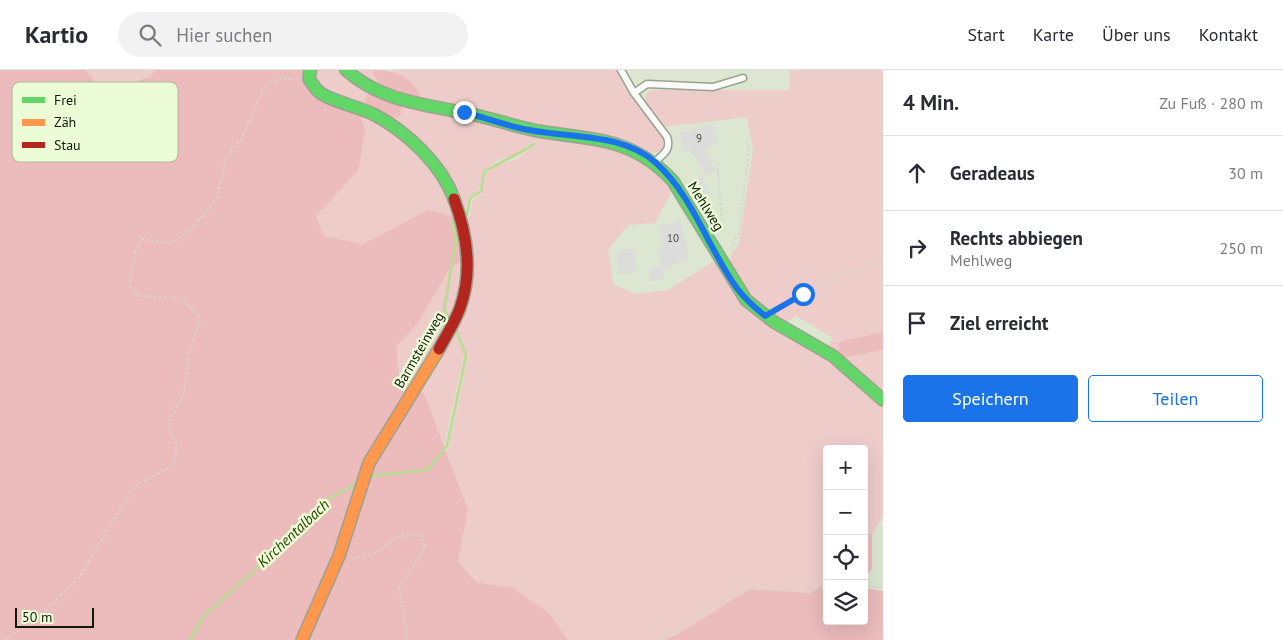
<!DOCTYPE html>
<html lang="de">
<head>
<meta charset="utf-8">
<style>
	:root { --surface:#fff; --page:#f2f2f3; --text:#2b2b33; --muted:#7c7c81; --line:#e1e1e2; --accent:#1a73e8 }
	body { margin:0; font-family:"PT Sans",sans-serif; background:var(--page); color:var(--text) }
	.controls { position:absolute; right:15px; bottom:15px; display:grid; overflow:hidden; border-radius:5px; box-shadow:0 5px 20px #0002 }
	.controls button { width:45px; height:45px; display:grid; place-items:center; padding:0; border:0; border-bottom:1px solid var(--line); background:var(--surface); color:var(--text); font:25px sans-serif }
	.scale { position:absolute; left:15px; bottom:12px; width:79px; box-sizing:border-box; padding-left:5px; border:2px solid #14190c; border-top:0; font-size:14px; line-height:18px; white-space:nowrap; color:#14190c; -webkit-text-stroke:4px #ebfcd6; paint-order:stroke }
	.stop { position:absolute; width:15px; height:15px; margin:-11px; border:4px solid #1a73e8; border-radius:50%; background:#fff }
	.stop.end { background:#1a73e8; border-color:#fff; box-shadow:0 1px 5px #0008 }
	.list { margin:0; padding:0; list-style:none }
	h2 { display:flex; justify-content:space-between; align-items:center; height:65px; margin:0; padding:0 20px; font-size:21px }
	h2 small { font-size:16px; font-weight:400; color:var(--muted) }
	.list li { display:grid; grid-template-columns:32px 1fr auto; gap:15px; align-items:center; box-sizing:border-box; height:75px; padding:0 20px; border-top:1px solid var(--line) }
	.list b { display:block; font-size:19px; white-space:nowrap }
	.list p { margin:0; font-size:16px; white-space:nowrap; color:var(--muted) }
	.list em { font-size:16px; font-style:normal; color:var(--muted) }
	.actions { display:flex; gap:10px; padding:15px 20px }
	.actions a { flex:1; padding:11px 0; border:1px solid var(--accent); border-radius:5px; text-align:center; font-size:18px; color:var(--accent) }
	.actions .main { background:var(--accent); color:#fff }
	.icon { flex:none; width:28px; height:28px; fill:none; stroke:currentColor; stroke-width:2; stroke-linecap:round; stroke-linejoin:round }
	.map { position:relative; flex:none; width:883px; height:570px; overflow:hidden }
	header { display:flex; align-items:center; gap:30px; box-sizing:border-box; height:70px; padding:0 25px; background:var(--surface); border-bottom:1px solid var(--line) }
	header strong { font-size:24px }
	nav { display:flex; gap:28px; margin-inline-start:auto; font-size:18px }
	.search { width:350px; height:45px; background:var(--page); display:flex; align-items:center; gap:12px; box-sizing:border-box; padding:0 18px; border-radius:28px; color:var(--muted); font-size:19px }
	main { display:flex }
	aside { flex:1; background:var(--surface) }
	.map>svg:first-child { display:block }
</style>
</head>
<body>
<header>
<strong>Kartio</strong>
<div class="search"><svg class="icon" aria-label="search" viewBox="0 0 24 24"><circle cx="10" cy="10" r="6"/><path d="M15 15l6 6"/></svg>Hier suchen</div>
<nav><a>Start</a><a>Karte</a><a>Über uns</a><a>Kontakt</a></nav>
</header>
<main>
<div class="map">
<svg width="883" height="570" viewBox="0 0 883 570">
	<rect width="100%" height="100%" fill="#dde6d1"/>
	<!-- green -->
	<g fill="#eeccc9">
		<path d="M86 0H156L149 7 126 14 109 31Z"/>
		<path d="M320 0H341L369 20 364 34 313 12Z"/>
		<path d="M352 0H375L373 4 386 21Z"/>
		<path d="M391 0H619L635 29 662 67 664 75 660 81 653 83 424 33Z"/>
		<path d="M790 0H883V262L842 271 840 278 834 282 827 278 833 268 796 246 784 254 774 245 777 241 775 237 767 241 748 226 729 195 731 185 739 173 753 80 747 47 663 57 644 31 646 24 653 20H790Z"/>
		<path d="M401 34 605 75 653 96 672 121 655 153 628 155 608 180 614 215 636 224 668 220 716 190 739 228 823 283 883 333V448L872 464 864 465V379H827V511L812 523 750 519 678 564 664 570H568L549 543 513 518 476 512 458 492 468 440 446 381 449 377 468 287 456 256 466 150 470 146 472 131 481 123 486 103 499 94 516 90 537 74 534 71 515 86 499 89 483 101 479 120 468 127 464 141 389 51Z"/>
		<path d="M358 39 388 57 441 110 453 146 428 140 363 174 324 166 316 146 358 101Z"/>
		<path d="M464 190 462 220 410 317 400 312 396 277 418 253 450 198Z"/>
		<path d="M454 261 464 285 444 376 424 323 417 320Z"/>
		<path d="M883 280V323L841 288Z"/>
	</g>
	<!-- forest -->
	<g fill="#ecbbbc">
		<path d="M0 0H86L109 31 127 14 149 7 156 0H320L314 12 356 33 365 60 358 101 316 146 324 166 363 174 428 140 453 146 464 190 450 198 418 253 396 277 400 312 424 323 468 440 458 492 476 512 513 518 549 543 568 570H0Z"/>
		<path d="M375 0C401 0 413 10 424 33L386 21 373 4Z"/>
		<path d="M369 20 401 34V45L389 51 364 34Z"/>
		<path d="M883 262V280L841 288 834 282 840 278 837 274 842 271Z"/>
		<path d="M872 464V498L864 511V465Z"/>
		<path d="M827 511V551H864V518L883 521V570H664L678 564 750 519 812 523Z"/>
	</g>
	<g fill="none" stroke-linecap="round" stroke-linejoin="round">
		<!-- stream -->
		<g stroke="#bfda98" stroke-width="3">
			<path d="M467 144 470 128 481 121 484 102C501 91 517 86 534 74"/>
			<path d="M449 248 444 240 456 170 452 152 455 151"/>
			<path d="M370 406 427 400 447 376 466 286 456 260"/>
			<path d="M190 570 203 547 280 477 326 430 356 414"/>
		</g>
	</g>
	<!-- building -->
	<g fill="#dcdcdb">
		<path d="M713 54 718 73 705 77 715 101 706 106 691 80 685 82 680 63Z"/>
		<path d="M703 106 710 126 703 129 704 133 702 134 687 112Z"/>
		<path d="M681 151 689 190 672 194 673 198 662 200 658 180 664 179 659 156Z"/>
		<path d="M635 179 636 202 619 204 617 180Z"/>
		<path d="M661 197 664 209 651 211 649 199Z"/>
	</g>
	<g fill="none" stroke-linecap="round" stroke-linejoin="round">
		<defs>
			<g id="lane">
				<path d="M621 0 634 23 667 67C671 79 665 83 656 91"/>
				<path d="M634 23 647 14 713 17 743 8"/>
			</g>
			<g id="fast">
				<path d="M310 0 309 9C312 13 315 18 318 21 329 31 360 37 375 45 407 62 442 95 454 129"/>
				<path d="M346 0C382 32 425 34 470 44 495 49 519 58 544 62 597 70 634 69 673 111L746 230 774 252 833 286 883 330"/>
			</g>
			<path id="slow" d="M302 570 339 486 369 393 439 279"/>
			<path id="jam" d="M439 279C446 266 455 252 460 238 473 202 467 164 454 129"/>
		</defs>
		<!-- lane casing -->
		<use href="#lane" stroke="#9ba292" stroke-width="9"/>
		<!-- fast casing -->
		<use href="#fast" stroke="#9ba292" stroke-width="14"/>
		<!-- slow casing -->
		<use href="#slow" stroke="#9ba292" stroke-width="14"/>
		<!-- jam casing -->
		<use href="#jam" stroke="#9ba292" stroke-width="14"/>
		<!-- path -->
		<g stroke="#d4d6d0" stroke-width="2" stroke-dasharray="2.5 2.5" stroke-linecap="butt">
			<path d="M717 93 723 163"/>
			<path d="M731 179 739 162 749 81 747 68"/>
			<path d="M778 239 831 210 883 190"/>
			<path d="M353 488 376 483 396 467 421 464 425 476 411 501 399 517 407 564 404 570"/>
			<path d="M864 515 883 518"/>
			<path d="M5 570 41 545 79 508 134 416 173 396 177 377 168 352 184 324 189 284 200 249C180 220 169 229 138 226L129 214 135 183 142 169 171 174 194 157 218 126 226 87 242 68 265 16 281 8 294 9"/>
			<path d="M661 570 710 537 750 517 773 519 827 518"/>
		</g>
		<!-- lane -->
		<use href="#lane" stroke="#fafbf8" stroke-width="6"/>
		<!-- fast -->
		<use href="#fast" stroke="#63d668" stroke-width="11"/>
		<!-- slow -->
		<use href="#slow" stroke="#ff974d" stroke-width="11"/>
		<!-- jam -->
		<use href="#jam" stroke="#b3261e" stroke-width="11"/>
	</g>
	<g fill="none" stroke-linecap="round" stroke-linejoin="round">
		<!-- route -->
		<path stroke="#1a73e8" stroke-width="6" d="M464 42C485 48 507 56 529 60 570 68 623 63 656 93 693 126 708 178 736 217 744 228 754 237 765 246L803 224"/>
	</g>
	<g text-anchor="middle" dominant-baseline="central" stroke-width="5" stroke-linejoin="round" paint-order="stroke">
		<!-- number labels -->
		<g font-size="11" fill="#464a40">
			<text x="699" y="68">9</text>
			<text x="673" y="168">10</text>
		</g>
		<!-- street labels -->
		<g font-size="14" fill="#14190c" stroke="#ebfcd6">
			<text transform="translate(706 136) rotate(58)">Mehlweg</text>
			<text transform="translate(419 280) rotate(-60)">Barmsteinweg</text>
		</g>
		<!-- water labels -->
		<g font-size="15" font-style="italic" fill="#2c4100" stroke="#ebfcd6">
			<text transform="translate(293 463) rotate(-43)">Kirchentalbach</text>
		</g>
	</g>
	<!-- legend -->
	<rect x="12" y="12" width="166" height="80" rx="8" fill="#ebfcd6" stroke="#aab899" stroke-width="1"/>
	<rect x="22" y="27" width="23" height="6" fill="#63d668"/>
	<rect x="22" y="49" width="23" height="7" fill="#ff974d"/>
	<rect x="22" y="72" width="23" height="6" fill="#b3261e"/>
	<g font-size="14" fill="#14190c">
		<text x="54" y="35">Frei</text>
		<text x="54" y="57">Zäh</text>
		<text x="54" y="80">Stau</text>
	</g>
</svg>
<div class="controls">
<button>+</button>
<button>−</button>
<button><svg class="icon" aria-label="locate" viewBox="0 0 24 24"><circle cx="12" cy="12" r="6"/><path d="M12 2v4M12 18v4M2 12h4M18 12h4"/></svg></button>
<button><svg class="icon" aria-label="layers" viewBox="0 0 24 24"><path d="M12 4l9 5-9 5-9-5zM3 14l9 5 9-5"/></svg></button>
</div>
<div class="scale">50 m</div>
<div class="stop" style="left:803px;top:224px"></div>
<div class="stop end" style="left:464px;top:42px"></div>
</div>
<aside>
<h2>4 Min.<small>Zu Fuß · 280 m</small></h2>
<ul class="list">
<li><svg class="icon" aria-label="ahead" viewBox="0 0 24 24"><path d="M12 20V5M6 11l6-6 6 6"/></svg><div><b>Geradeaus</b></div><em>30 m</em></li>
<li><svg class="icon" aria-label="right" viewBox="0 0 24 24"><path d="M7 20v-9h11M14 6l5 5-5 5"/></svg><div><b>Rechts abbiegen</b><p>Mehlweg</p></div><em>250 m</em></li>
<li><svg class="icon" aria-label="arrive" viewBox="0 0 24 24"><path d="M6 21V4h12l-3 4 3 4H6"/></svg><div><b>Ziel erreicht</b></div></li>
</ul>
<div class="actions"><a class="main">Speichern</a><a>Teilen</a></div>
</aside>
</main>
</body>
</html>
